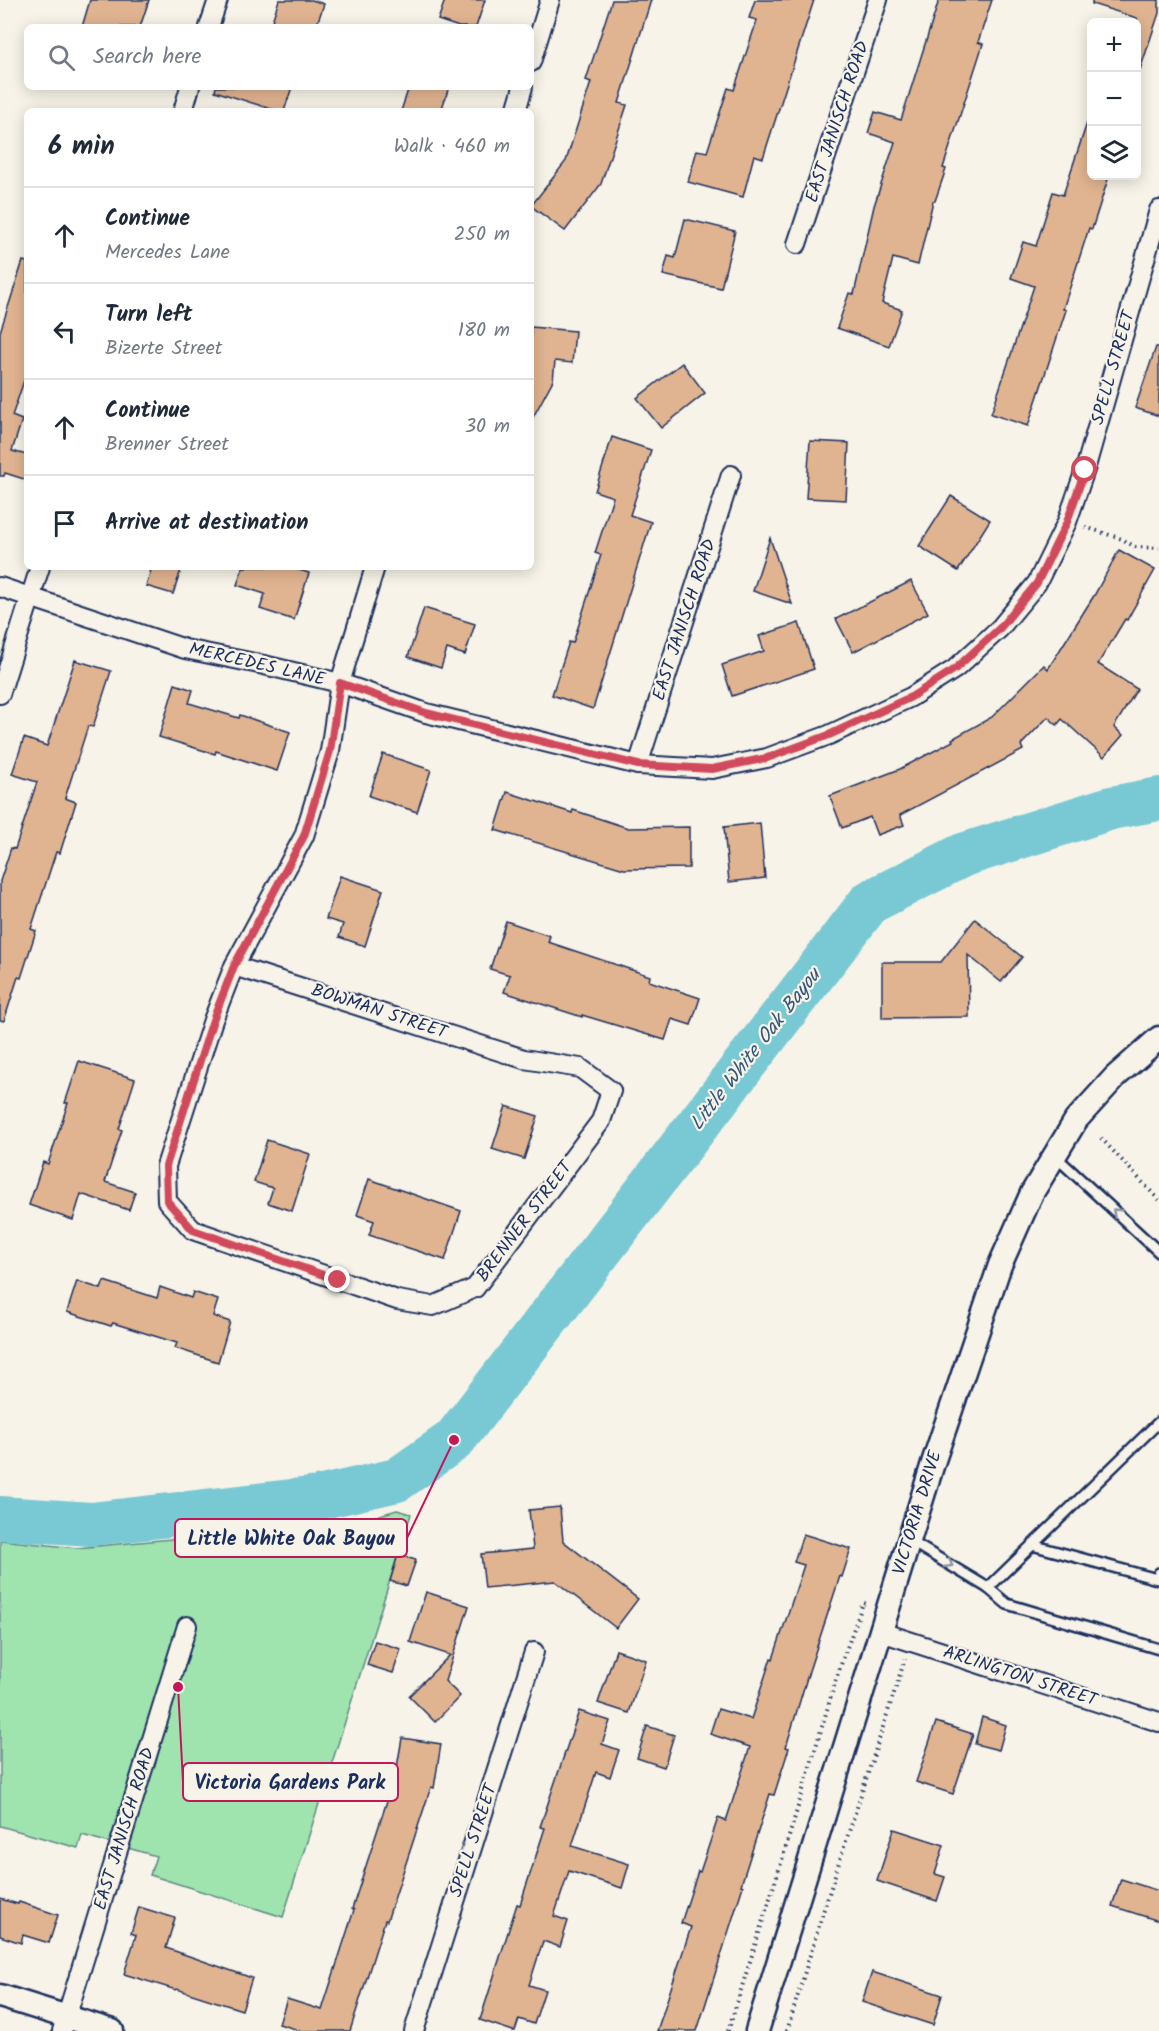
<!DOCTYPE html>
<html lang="en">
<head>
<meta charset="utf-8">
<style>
	:root { --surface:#fff; --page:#f2f2f3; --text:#1f2937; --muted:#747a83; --line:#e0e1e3 }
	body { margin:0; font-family:Kalam,sans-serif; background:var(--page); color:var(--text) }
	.controls { position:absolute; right:18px; top:18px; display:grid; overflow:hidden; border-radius:9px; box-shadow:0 3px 15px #0003 }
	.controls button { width:54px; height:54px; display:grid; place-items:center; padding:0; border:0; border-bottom:2px solid var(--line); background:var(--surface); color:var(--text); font:30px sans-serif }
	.stop { position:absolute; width:18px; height:18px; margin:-14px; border:4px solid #d1495b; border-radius:50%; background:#fff }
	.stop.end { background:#d1495b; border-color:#fff; box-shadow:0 2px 6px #0008 }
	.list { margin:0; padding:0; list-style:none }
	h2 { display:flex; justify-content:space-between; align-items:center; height:78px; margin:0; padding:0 24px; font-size:26px }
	h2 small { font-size:20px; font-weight:400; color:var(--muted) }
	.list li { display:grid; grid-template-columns:39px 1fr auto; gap:18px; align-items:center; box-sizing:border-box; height:96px; padding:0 24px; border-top:2px solid var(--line) }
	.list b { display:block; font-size:22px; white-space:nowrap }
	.list p { margin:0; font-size:20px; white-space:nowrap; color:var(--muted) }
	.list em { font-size:20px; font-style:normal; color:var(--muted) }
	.icon { flex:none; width:33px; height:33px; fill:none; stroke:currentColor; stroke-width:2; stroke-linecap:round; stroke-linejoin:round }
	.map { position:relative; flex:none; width:1159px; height:2031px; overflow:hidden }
	.search { position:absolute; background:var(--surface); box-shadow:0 3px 15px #0003; left:24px; top:24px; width:510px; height:66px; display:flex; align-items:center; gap:15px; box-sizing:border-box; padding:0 21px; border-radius:9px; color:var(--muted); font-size:22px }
	.panel { position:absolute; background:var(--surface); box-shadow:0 3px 15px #0003; left:24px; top:108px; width:510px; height:462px; border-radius:9px }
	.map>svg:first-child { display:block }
</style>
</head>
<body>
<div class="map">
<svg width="1159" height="2031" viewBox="0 0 1159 2031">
	<rect width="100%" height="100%" fill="#f7f3e8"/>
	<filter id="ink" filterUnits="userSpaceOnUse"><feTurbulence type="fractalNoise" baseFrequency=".0167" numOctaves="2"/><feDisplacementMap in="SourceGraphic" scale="12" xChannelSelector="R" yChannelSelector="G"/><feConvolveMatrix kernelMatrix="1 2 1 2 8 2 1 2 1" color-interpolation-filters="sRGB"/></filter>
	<g filter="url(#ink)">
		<!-- green -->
		<path fill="#9fe3af" stroke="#5d8986" stroke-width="1.5" d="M397 1510 411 1514 283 1917 150 1875 156 1856 82 1835 78 1848 0 1826V1540L77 1548 359 1521Z"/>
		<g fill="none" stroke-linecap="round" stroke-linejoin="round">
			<!-- river -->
			<path stroke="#79c9d4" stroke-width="44" d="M0 1518 91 1524 318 1498 397 1480 454 1440 870 902 963 855 1111 808 1159 799"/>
		</g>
		<!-- building -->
		<g fill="#e1b491" stroke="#1b2f5e" stroke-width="1.5">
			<path d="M90 0H149L140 27H82Z"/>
			<path d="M279 0H312L324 4 316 27H270Z"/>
			<path d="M445 0H485L476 27H459L438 20Z"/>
			<path d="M612 0H651L619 103 627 105 601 184 565 231 531 206 566 161 591 82 586 80Z"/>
			<path d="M755 0H814L763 158 754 155 743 197 688 182 697 150 707 152 728 88 734 90 757 20 749 18Z"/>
			<path d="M939 0H992L978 42 983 44 943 168 946 169 935 201H933L918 265 893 258 882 303 902 310 889 346 837 328 849 293 854 294 874 206 895 142 868 133 875 112 901 120Z"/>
			<path d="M1092 0H1159V13L1140 70H1137V18L1092 4Z"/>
			<path d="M216 87H292L284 111H277L215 91Z"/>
			<path d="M409 87H449L441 111H401Z"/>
			<path d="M1088 120H1092V176H1109L1092 229 1089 228 1063 309 1066 310 1028 426 991 414 1034 286 1011 278 1023 242 1036 246 1053 192 1063 195Z"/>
			<path d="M685 219 735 231 721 288 663 275 668 256 675 258Z"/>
			<path d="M23 261 27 262V372L12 416 22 420 12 451 27 455V480L5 473 4 476H0V332Z"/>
			<path d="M531 327 575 331 572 363 555 361 553 380 531 421Z"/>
			<path d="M1156 347H1159V416L1135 408Z"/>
			<path d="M682 363 705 393 661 428 637 398Z"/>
			<path d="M612 437 651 450 630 515 651 522 593 709 552 695 569 642 573 643 601 555 595 553 613 497 595 491Z"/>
			<path d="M810 441 849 443 846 500 806 498Z"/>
			<path d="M951 496 990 520 958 571 919 546Z"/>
			<path d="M770 538 792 604 753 591Z"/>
			<path d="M1119 550 1155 570 1127 620 1125 619 1098 664 1137 689 1114 727 1123 735 1104 757 1062 719 1057 725 1048 717 1021 745 1023 750 900 815 904 825 877 835 870 817 842 828 830 796 900 769 953 741 952 739 992 717 1044 665 1048 669 1095 594Z"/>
			<path d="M152 567H182L173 594 146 586Z"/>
			<path d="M243 567H289L309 573 294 620 260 609 265 594 237 585Z"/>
			<path d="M911 581 928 613 853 652 836 619Z"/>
			<path d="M424 608 475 624 465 655 447 649 441 668 408 657Z"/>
			<path d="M799 623 814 669 732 696 722 665 764 651 759 636Z"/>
			<path d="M75 660 111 671 93 727 88 726 65 798 76 802 60 853 56 852 31 929 36 931 21 978 18 977 4 1021 0 1020V881L11 848 15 849 37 782 12 774 24 738 47 746Z"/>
			<path d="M175 684 193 690 189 703 239 718 240 715 290 732 277 771 216 751 215 754 159 737Z"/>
			<path d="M383 754 431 770 417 812 369 796Z"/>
			<path d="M507 792 572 813 573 810 628 828 689 827V868L624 869 495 830Z"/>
			<path d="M760 823 765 878 729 882 724 827Z"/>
			<path d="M340 876 383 890 365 946 339 937 343 924 326 919Z"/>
			<path d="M975 919 1022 957 1001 982 968 955 969 1017 882 1018V962H941Z"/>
			<path d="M506 921 550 936 548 942 650 976 649 981 700 998 691 1025 672 1019 665 1040 582 1015V1017L504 992 510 975 490 969Z"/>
			<path d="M79 1061 135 1079 119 1129 122 1130 105 1182 135 1192 129 1210 81 1194 73 1220 29 1205 43 1162 48 1164 68 1103H65Z"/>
			<path d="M506 1106 538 1116 524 1159 492 1149Z"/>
			<path d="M267 1140 310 1154 292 1211 268 1203 273 1188 254 1182Z"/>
			<path d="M369 1179 461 1211 445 1260 369 1235 374 1221 357 1215Z"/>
			<path d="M77 1281 101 1289 104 1281 157 1298 160 1287 191 1298 193 1292 218 1300 213 1316 230 1322 218 1362 175 1348 177 1343 113 1323 111 1326 67 1312Z"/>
			<path d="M560 1507 563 1541 638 1599 616 1628 555 1581 485 1588 481 1554 533 1549 529 1510Z"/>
			<path d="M803 1534 851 1549 842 1577 840 1576 809 1671 786 1747 789 1748 774 1795 770 1794 741 1885 743 1886 697 2031H657L691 1927 681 1923 698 1871 700 1872 718 1818 726 1821 750 1747 710 1734 718 1709 751 1719 771 1658 773 1659 804 1565 794 1562Z"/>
			<path d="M398 1555 416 1560 407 1586 390 1581Z"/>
			<path d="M426 1592 469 1606 445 1681 460 1696 435 1722 409 1696 450 1655 410 1642Z"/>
			<path d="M375 1641 401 1649 393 1673 367 1665Z"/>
			<path d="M616 1650 646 1660 629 1713 598 1703Z"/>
			<path d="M579 1711 610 1721 602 1744 619 1750 610 1777 596 1772 572 1846 629 1864 622 1888 569 1871 554 1916 568 1921 560 1947 543 1941 529 1985 545 1990 534 2024 519 2019 515 2031H513L480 2020 517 1904 520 1905 545 1828 540 1827Z"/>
			<path d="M982 1717 1006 1725 999 1750 975 1744Z"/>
			<path d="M936 1722 973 1734 953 1794 916 1782Z"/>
			<path d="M647 1726 674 1735 664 1767 637 1758Z"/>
			<path d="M402 1738 441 1744 434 1788 431 1787 387 1921 385 1920 350 2031H302L279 2024 287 1999 322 2010 354 1910 352 1909 396 1773Z"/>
			<path d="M894 1829 944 1845 935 1874 945 1877 937 1901 877 1881Z"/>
			<path d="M1121 1879 1159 1891V1921L1112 1906Z"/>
			<path d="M0 1899 18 1904 19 1902 58 1915 49 1943 23 1935 21 1943 0 1936Z"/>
			<path d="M139 1907 175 1918 166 1948 252 1978 242 2010 177 1989 176 1990 124 1974 136 1935 131 1933Z"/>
			<path d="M872 1972 942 1995 933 2025 862 2002Z"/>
		</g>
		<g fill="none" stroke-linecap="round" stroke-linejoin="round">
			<defs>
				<g id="service">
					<path d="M1055 1156 1159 1252"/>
					<path d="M910 1541 988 1588 1007 1604 1159 1649"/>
					<path d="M1032 1545 1157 1579 1159 1573"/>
					<path d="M988 1588 1159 1422"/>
				</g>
				<g id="minor">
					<path d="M209 27 218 0"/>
					<path d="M531 62 550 0"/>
					<path d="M183 111 190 87"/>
					<path d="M516 111 523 87"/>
					<path d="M797 244 878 0"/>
					<path d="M0 587 185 649 264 665 340 683 426 713 638 765 712 769 767 758 829 735 911 697 955 669 1000 628 1037 583 1067 522 1085 470 1159 210"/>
					<path d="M0 694 40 567"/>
					<path d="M638 765 731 475"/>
					<path d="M234 966 524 1059 580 1068 611 1091 601 1121 475 1288 433 1306 397 1300 193 1230 167 1201 166 1166 213 1020 234 966 304 836 330 751 340 683 375 567"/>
					<path d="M881 1632 1159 1722"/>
					<path d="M62 2031 187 1626"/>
					<path d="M414 2031 534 1652"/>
				</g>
				<g id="tertiary">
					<path d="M0 1996 112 2031"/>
					<path d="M757 2031 934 1460 1000 1265 1032 1193 1076 1120 1115 1077 1159 1038"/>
				</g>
			</defs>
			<!-- service casing -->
			<use href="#service" stroke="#1b2f5e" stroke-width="14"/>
			<!-- minor casing -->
			<use href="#minor" stroke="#1b2f5e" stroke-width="22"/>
			<!-- tertiary casing -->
			<use href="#tertiary" stroke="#1b2f5e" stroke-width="27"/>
			<!-- path -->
			<g stroke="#1b2f5e" stroke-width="4" stroke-dasharray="1.5 4.5" stroke-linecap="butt">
				<path d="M1085 527 1122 539 1135 547 1159 548"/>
				<path d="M1101 1138 1159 1200"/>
				<path d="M728 2031 782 1860 838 1673 863 1603 867 1604"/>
				<path d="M787 2031 824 1909 905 1659"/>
			</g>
			<!-- service -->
			<use href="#service" stroke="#f7f3e8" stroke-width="9"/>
			<!-- minor -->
			<use href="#minor" stroke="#f7f3e8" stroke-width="18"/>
			<!-- tertiary -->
			<use href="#tertiary" stroke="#f7f3e8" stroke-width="22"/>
		</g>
		<!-- one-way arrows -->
		<defs><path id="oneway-chevron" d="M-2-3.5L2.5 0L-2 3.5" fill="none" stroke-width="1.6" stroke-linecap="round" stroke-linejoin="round" transform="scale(1.5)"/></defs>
		<g stroke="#8991a3">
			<use href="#oneway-chevron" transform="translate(1116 1212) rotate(-137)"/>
			<use href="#oneway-chevron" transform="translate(949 1564) rotate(31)"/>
		</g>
	</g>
	<g fill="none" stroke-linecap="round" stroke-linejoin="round" filter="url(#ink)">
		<!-- route -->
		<path stroke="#d1495b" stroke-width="8" d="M338 1280 193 1230 167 1201 166 1166 213 1020 234 966 304 836 330 751 340 683 426 713 638 765 712 769 767 758 829 735 911 697 955 669 1000 628 1037 583 1067 522 1085 470"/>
	</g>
	<g text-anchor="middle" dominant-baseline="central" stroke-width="4.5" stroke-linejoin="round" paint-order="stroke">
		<!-- street labels -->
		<g font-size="18" fill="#1b2f5e" stroke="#f7f3e8">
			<text transform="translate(838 122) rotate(-72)">EAST JANISCH ROAD</text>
			<text transform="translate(1114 368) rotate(-74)">SPELL STREET</text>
			<text transform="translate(685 620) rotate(-72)">EAST JANISCH ROAD</text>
			<text transform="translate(257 665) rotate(13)">MERCEDES LANE</text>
			<text transform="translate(379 1012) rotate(18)">BOWMAN STREET</text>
			<text transform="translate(525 1222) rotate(-53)">BRENNER STREET</text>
			<text transform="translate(918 1513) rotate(-73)">VICTORIA DRIVE</text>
			<text transform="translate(1020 1677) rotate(18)">ARLINGTON STREET</text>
			<text transform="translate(125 1829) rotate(-73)">EAST JANISCH ROAD</text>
			<text transform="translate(474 1841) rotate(-72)">SPELL STREET</text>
		</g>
		<!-- water labels -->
		<g font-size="20" font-style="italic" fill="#32567c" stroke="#f7f3e8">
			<text transform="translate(756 1050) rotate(-52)">Little White Oak Bayou</text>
		</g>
	</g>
	<!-- callouts -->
	<path fill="none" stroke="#c2185b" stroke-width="2" d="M454 1440L407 1538M178 1687L183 1782"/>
	<g fill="#c2185b" stroke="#f7f3e8" stroke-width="2">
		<circle cx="454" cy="1440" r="6"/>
		<circle cx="178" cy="1687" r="6"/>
	</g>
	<g fill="#f7f3e8" stroke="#c2185b" stroke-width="2">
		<rect x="175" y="1519" width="232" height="38" rx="6"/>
		<rect x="183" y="1763" width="215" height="38" rx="6"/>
	</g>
	<g font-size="20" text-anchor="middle" font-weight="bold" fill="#1b2f5e">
		<text x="291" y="1545">Little White Oak Bayou</text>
		<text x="290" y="1789">Victoria Gardens Park</text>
	</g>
</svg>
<div class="controls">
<button>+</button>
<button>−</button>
<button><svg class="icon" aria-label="layers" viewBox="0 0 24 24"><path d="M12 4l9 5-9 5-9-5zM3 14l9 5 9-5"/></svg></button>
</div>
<div class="stop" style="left:1085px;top:470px"></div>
<div class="stop end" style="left:338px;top:1280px"></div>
<div class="search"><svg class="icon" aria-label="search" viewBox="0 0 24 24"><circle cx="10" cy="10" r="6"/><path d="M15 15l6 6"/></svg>Search here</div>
<section class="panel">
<h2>6 min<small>Walk · 460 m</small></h2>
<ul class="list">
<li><svg class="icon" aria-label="ahead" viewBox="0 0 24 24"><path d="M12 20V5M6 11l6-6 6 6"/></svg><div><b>Continue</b><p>Mercedes Lane</p></div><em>250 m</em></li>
<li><svg class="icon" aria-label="left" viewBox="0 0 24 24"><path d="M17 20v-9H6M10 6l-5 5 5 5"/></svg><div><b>Turn left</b><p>Bizerte Street</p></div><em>180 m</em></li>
<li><svg class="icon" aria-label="ahead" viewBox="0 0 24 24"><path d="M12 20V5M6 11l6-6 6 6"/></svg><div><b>Continue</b><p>Brenner Street</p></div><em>30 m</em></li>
<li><svg class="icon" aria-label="arrive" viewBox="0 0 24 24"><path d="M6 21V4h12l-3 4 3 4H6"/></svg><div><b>Arrive at destination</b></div></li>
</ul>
</section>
</div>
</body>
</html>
